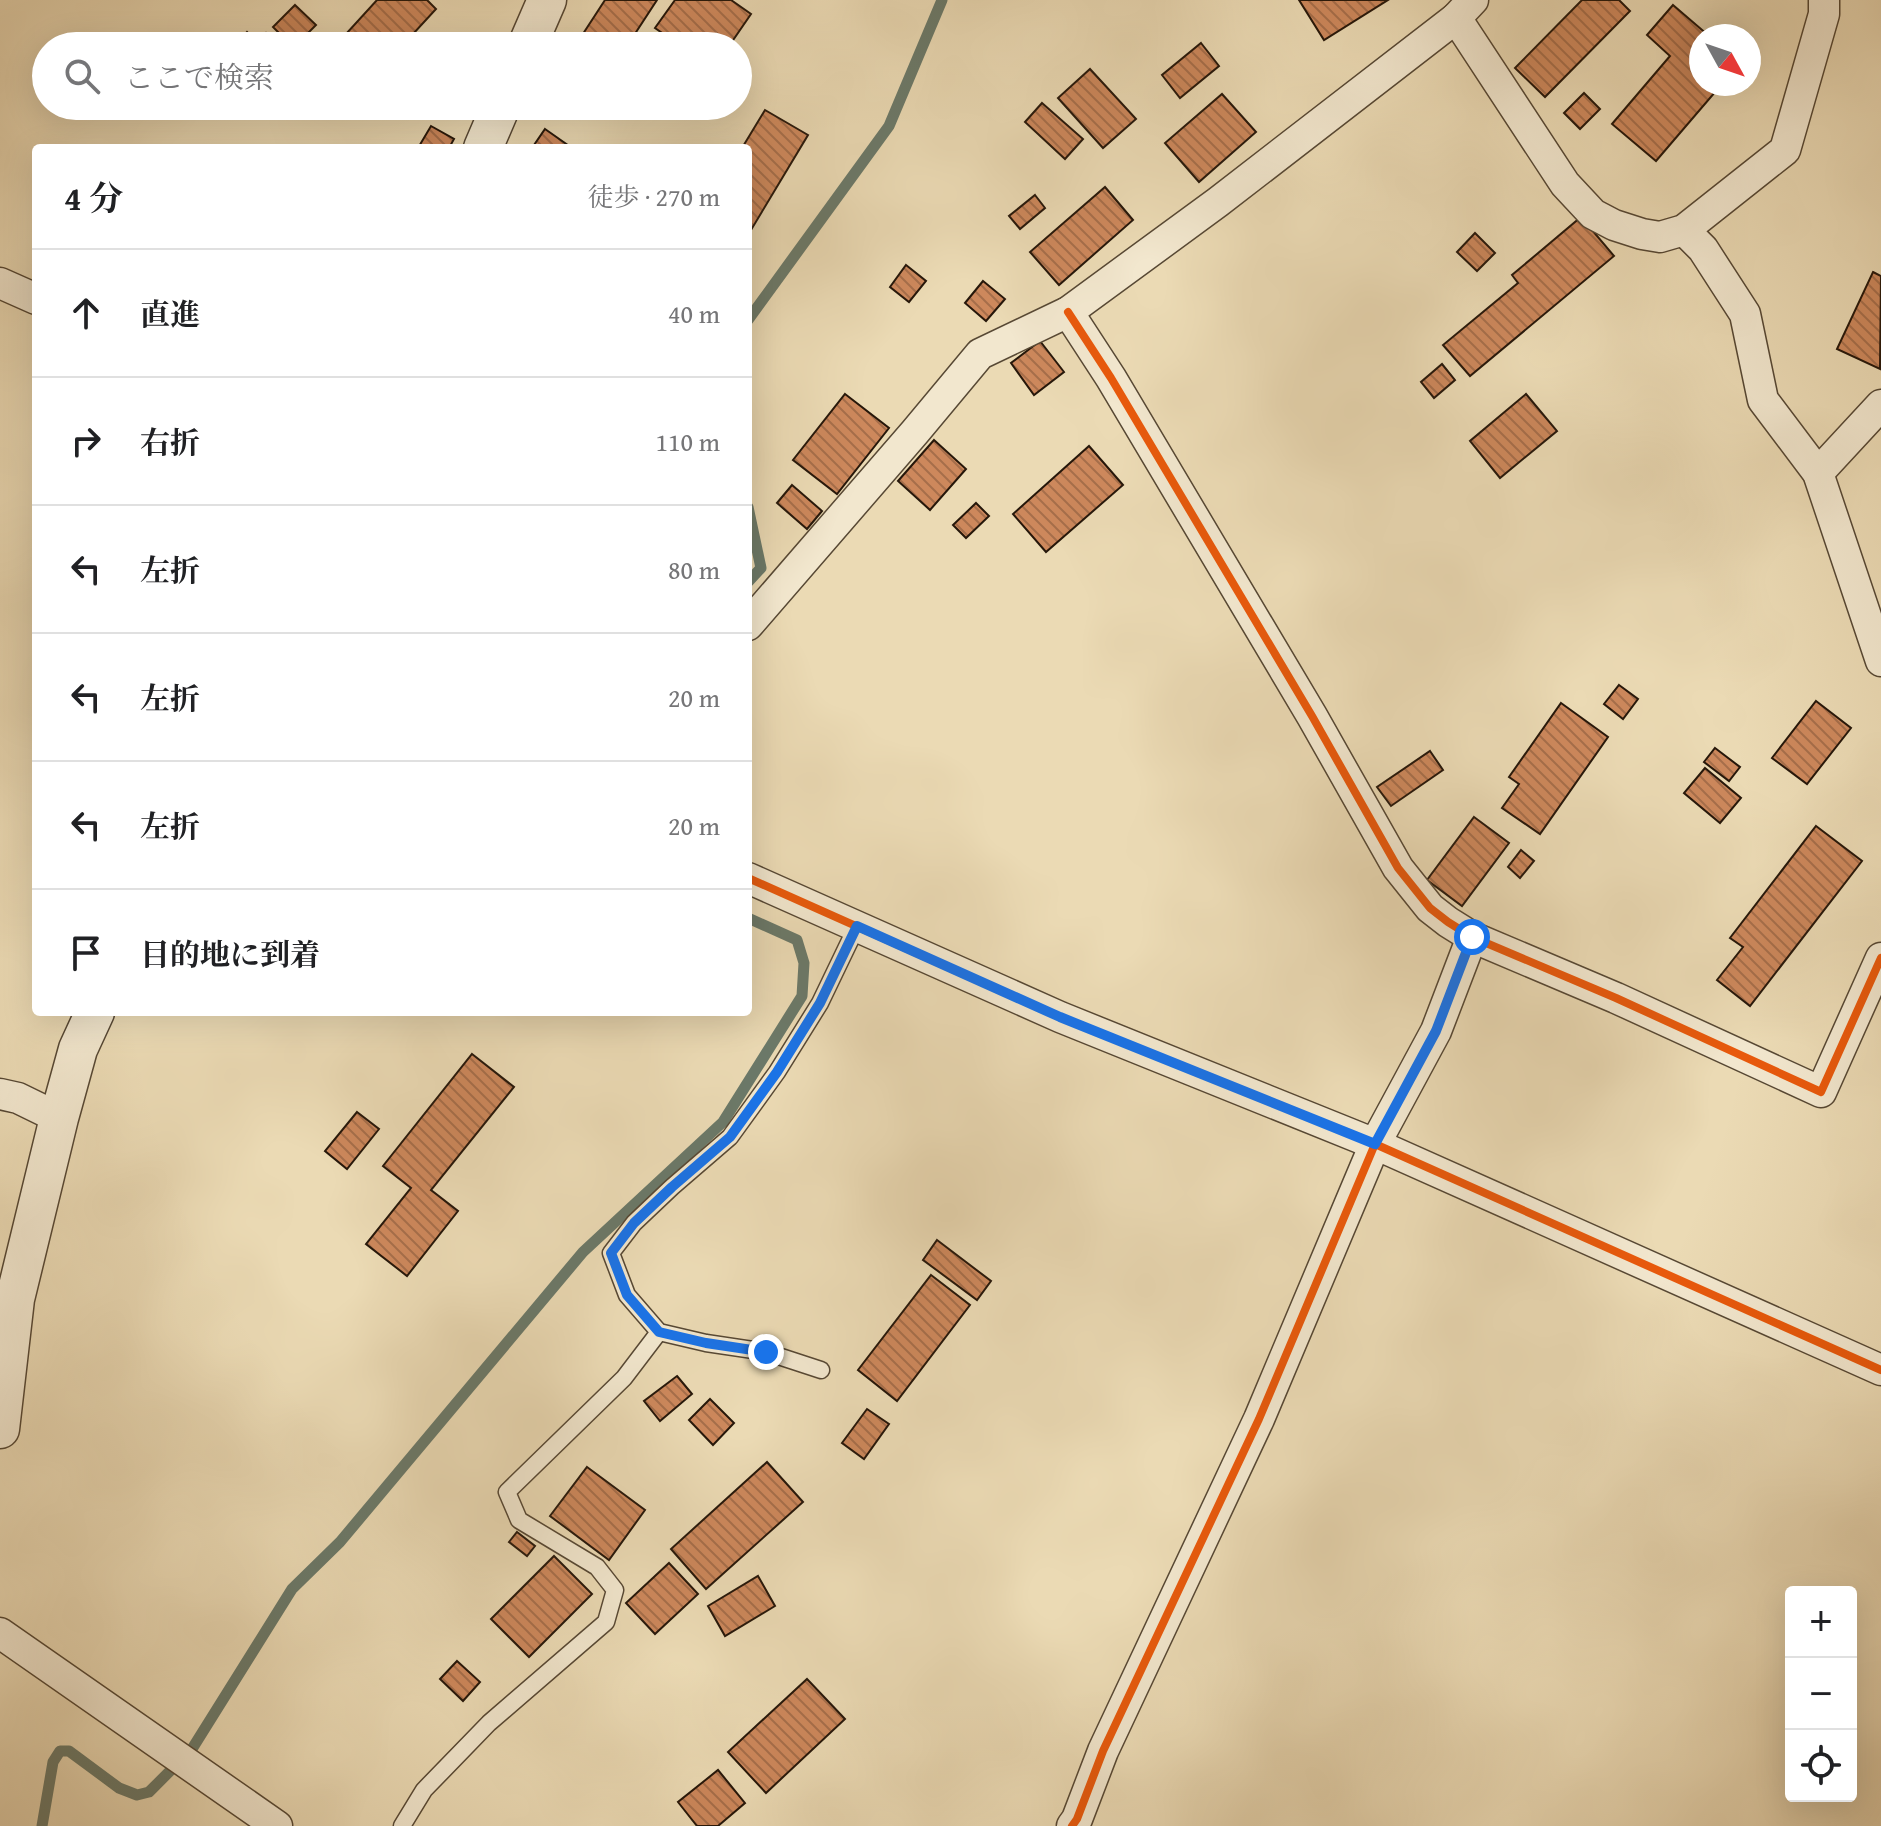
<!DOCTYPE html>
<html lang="ja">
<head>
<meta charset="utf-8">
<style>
	:root { --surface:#fff; --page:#f6f6f6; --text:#202124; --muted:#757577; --line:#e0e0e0 }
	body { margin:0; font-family:"Gentium Book Plus","Noto Serif JP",serif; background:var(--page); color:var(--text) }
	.controls { position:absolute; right:24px; bottom:24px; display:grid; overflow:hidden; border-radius:8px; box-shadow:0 8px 32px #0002 }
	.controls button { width:72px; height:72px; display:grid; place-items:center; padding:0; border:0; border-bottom:2px solid var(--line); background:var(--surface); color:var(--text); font:40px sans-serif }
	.compass { position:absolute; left:1689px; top:24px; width:72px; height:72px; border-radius:50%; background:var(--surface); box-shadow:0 8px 32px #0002; rotate:130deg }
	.stop { position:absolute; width:24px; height:24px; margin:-18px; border:6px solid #1a73e8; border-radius:50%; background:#fff }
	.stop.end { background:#1a73e8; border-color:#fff; box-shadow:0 2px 8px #0008 }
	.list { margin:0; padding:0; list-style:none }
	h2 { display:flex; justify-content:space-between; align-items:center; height:104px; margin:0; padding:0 32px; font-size:34px }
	h2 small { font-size:26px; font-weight:400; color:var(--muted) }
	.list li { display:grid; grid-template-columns:52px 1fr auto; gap:24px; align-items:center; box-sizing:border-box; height:128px; padding:0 32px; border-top:2px solid var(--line) }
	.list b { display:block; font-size:30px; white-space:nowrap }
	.list em { font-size:26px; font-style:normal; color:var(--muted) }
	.icon { flex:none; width:44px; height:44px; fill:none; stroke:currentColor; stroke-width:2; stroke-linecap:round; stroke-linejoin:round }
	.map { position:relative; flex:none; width:1881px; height:1826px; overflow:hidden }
	.search { position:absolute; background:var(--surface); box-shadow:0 8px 32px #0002; left:32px; top:32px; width:720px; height:88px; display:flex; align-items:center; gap:20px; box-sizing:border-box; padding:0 28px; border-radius:44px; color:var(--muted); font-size:30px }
	.panel { position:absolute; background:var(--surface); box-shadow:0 8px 32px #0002; left:32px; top:144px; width:720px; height:872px; border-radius:8px }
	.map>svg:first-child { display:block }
</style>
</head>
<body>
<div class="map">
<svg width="1881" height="1826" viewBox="0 0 1881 1826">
	<defs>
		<pattern id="building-back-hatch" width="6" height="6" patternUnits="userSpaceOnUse" patternTransform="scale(2)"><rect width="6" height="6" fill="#cd885c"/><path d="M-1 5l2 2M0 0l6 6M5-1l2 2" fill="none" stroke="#a66e4a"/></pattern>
	</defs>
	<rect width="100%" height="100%" fill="#ebdab4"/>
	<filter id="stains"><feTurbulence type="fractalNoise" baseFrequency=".0025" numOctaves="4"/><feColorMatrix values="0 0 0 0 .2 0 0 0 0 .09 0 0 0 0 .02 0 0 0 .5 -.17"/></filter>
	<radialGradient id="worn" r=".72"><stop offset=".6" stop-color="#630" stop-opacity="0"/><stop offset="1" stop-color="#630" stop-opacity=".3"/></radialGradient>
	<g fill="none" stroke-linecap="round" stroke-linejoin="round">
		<!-- stream -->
		<g stroke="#6b7969" stroke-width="11">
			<path d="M748 320 889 126 942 0"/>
			<path d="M748 507 761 568 748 582"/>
			<path d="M42 1826 53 1762 60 1751H69L119 1788 137 1795 149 1792 192 1749 292 1589 340 1542 583 1252 723 1122 802 996 804 963 797 940 748 918"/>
		</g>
	</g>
	<!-- building -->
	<g fill="url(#building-back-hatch)" stroke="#26170a" stroke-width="2">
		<path d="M377 0H427L436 9 402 46H335Z"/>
		<path d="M605 0H657L627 46H587L579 40Z"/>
		<path d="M675 0H731L751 14 729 46H681L655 28Z"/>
		<path d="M1299 0H1388L1324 40Z"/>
		<path d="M1582 0H1619L1630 11 1545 97 1515 68Z"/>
		<path d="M295 5 316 25 295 46H292L273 27Z"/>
		<path d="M1673 5 1708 35 1701 36V43L1694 51 1701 56V84H1722L1656 161 1612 124 1670 56 1647 35Z"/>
		<path d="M247 32 257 42 266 33 279 46H234Z"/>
		<path d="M1201 43 1219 66 1180 98 1162 75Z"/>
		<path d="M1090 69 1136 119 1103 148 1058 98Z"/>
		<path d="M1584 93 1600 109 1580 129 1564 113Z"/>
		<path d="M1222 94 1256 132 1199 182 1165 143Z"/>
		<path d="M1042 103 1083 139 1065 159 1025 122Z"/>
		<path d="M765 110 808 135 748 235V148H742Z"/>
		<path d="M431 126 454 139 449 148H418Z"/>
		<path d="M545 129 572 148H532Z"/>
		<path d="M1105 187 1133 220 1059 285 1030 252Z"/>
		<path d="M1035 195 1045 208 1020 229 1009 216Z"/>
		<path d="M1581 217 1614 256 1470 376 1443 345 1518 283 1512 275Z"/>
		<path d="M1475 233 1495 253 1477 271 1457 252Z"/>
		<path d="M906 265 926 281 909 302 890 287Z"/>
		<path d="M1873 272 1881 276 1880 369 1837 349Z"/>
		<path d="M983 281 1005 299 986 321 965 303Z"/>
		<path d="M1040 341 1064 372 1034 395 1011 363Z"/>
		<path d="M1442 364 1455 380 1434 398 1421 382Z"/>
		<path d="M845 394 889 428 837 494 793 460Z"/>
		<path d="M1526 394 1557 431 1500 478 1470 441Z"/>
		<path d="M934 440 966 469 930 510 898 481Z"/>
		<path d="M1089 446 1123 485 1046 552 1013 514Z"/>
		<path d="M792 485 822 511 807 529 777 503Z"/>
		<path d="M976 503 989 516 966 538 953 525Z"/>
		<path d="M1619 685 1638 699 1623 719 1604 704Z"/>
		<path d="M1816 701 1851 728 1807 784 1772 758Z"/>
		<path d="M1561 703 1608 737 1540 834 1502 808 1519 784 1509 777Z"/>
		<path d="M1715 748 1740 767 1729 781 1704 762Z"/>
		<path d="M1430 751 1443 770 1391 806 1377 787Z"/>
		<path d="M1705 768 1741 798 1720 823 1684 793Z"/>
		<path d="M1474 817 1509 843 1462 906 1427 880Z"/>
		<path d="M1816 826 1862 861 1750 1006 1717 980 1743 947 1730 938Z"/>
		<path d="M1521 850 1534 861 1520 878 1508 867Z"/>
		<path d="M472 1054 514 1087 431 1190 458 1211 407 1276 366 1244 411 1188 383 1166Z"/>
		<path d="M357 1112 379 1129 347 1169 325 1151Z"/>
		<path d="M937 1240 991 1281 977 1300 923 1260Z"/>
		<path d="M931 1275 970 1305 897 1401 858 1370Z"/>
		<path d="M677 1376 692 1394 660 1421 644 1401Z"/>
		<path d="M710 1399 734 1423 713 1445 689 1420Z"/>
		<path d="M867 1409 889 1424 864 1459 842 1443Z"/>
		<path d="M767 1462 803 1502 706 1589 671 1549Z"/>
		<path d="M587 1467 645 1510 609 1560 550 1516Z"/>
		<path d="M517 1532 535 1546 527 1556 509 1542Z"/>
		<path d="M554 1556 592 1594 529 1657 491 1619Z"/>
		<path d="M669 1563 698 1594 655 1634 626 1603Z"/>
		<path d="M758 1576 775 1606 725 1636 708 1606Z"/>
		<path d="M457 1661 480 1682 463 1701 440 1679Z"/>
		<path d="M807 1679 845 1719 766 1793 728 1752Z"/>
		<path d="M718 1770 745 1803 718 1826H697L678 1802Z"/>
	</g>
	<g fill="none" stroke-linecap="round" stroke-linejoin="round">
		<defs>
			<g id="service">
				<path d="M821 1370 766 1352 706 1343 659 1332 627 1295 611 1253 634 1223 672 1187 730 1137 777 1072 820 1003 857 926"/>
				<path d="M402 1826 424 1790 489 1723 606 1622 615 1590 597 1567 519 1520 507 1492 624 1378 659 1332"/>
			</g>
			<g id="minor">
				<path d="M1456 18 1565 184 1593 214 1614 225 1642 234 1660 237 1684 230 1785 150 1824 14V0"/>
				<path d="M1684 230 1703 249 1745 314 1763 400 1818 473 1881 661"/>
				<path d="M0 283 36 299"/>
				<path d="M1068 312 1111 378 1312 716 1398 868 1430 908 1448 922 1472 937 1616 998 1821 1092 1881 958"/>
				<path d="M1818 473 1881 405"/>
				<path d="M748 625 915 432 980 354 1068 312 1218 202 1456 18 1473 0"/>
				<path d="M748 878 1060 1017 1375 1144 1881 1370"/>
				<path d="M0 1094 18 1098 59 1118"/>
				<path d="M0 1633 277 1826"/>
				<path d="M1072 1826 1077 1819 1103 1751 1259 1419 1375 1144 1436 1031 1472 937"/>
			</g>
			<g id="tertiary">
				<path d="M527 46 547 0"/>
				<path d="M483 148 501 106"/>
				<path d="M0 1429 15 1299 59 1118 78 1049 95 1012"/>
			</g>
		</defs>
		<!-- service casing -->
		<use href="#service" stroke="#574834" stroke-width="19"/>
		<!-- minor casing -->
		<use href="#minor" stroke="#574834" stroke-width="33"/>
		<!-- tertiary casing -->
		<use href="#tertiary" stroke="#574834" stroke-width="41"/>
		<!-- service -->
		<use href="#service" stroke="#f2e7ce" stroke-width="16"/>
		<!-- minor -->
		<use href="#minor" stroke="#f2e7ce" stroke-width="30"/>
		<!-- tertiary -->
		<use href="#tertiary" stroke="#f2e7ce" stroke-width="38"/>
		<defs>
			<g id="cycleway">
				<path d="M1068 312 1111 378 1312 716 1398 868 1430 908 1448 922 1472 937 1616 998 1821 1092 1881 958"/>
				<path d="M748 878 1060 1017 1375 1144 1881 1370"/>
				<path d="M1072 1826 1077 1819 1103 1751 1259 1419 1375 1144 1436 1031 1472 937"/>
			</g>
		</defs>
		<!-- cycleway casing -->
		<use href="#cycleway" stroke="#f2e7ce" stroke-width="13"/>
		<!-- cycleway -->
		<use href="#cycleway" stroke="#e8590c" stroke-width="8"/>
	</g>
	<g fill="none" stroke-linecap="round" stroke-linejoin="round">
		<!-- route -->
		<path stroke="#1a73e8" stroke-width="10" d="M766 1352 706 1343 659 1332 627 1295 611 1253 634 1223 672 1187 730 1137 777 1072 820 1003 857 926 1060 1017 1375 1144 1436 1031 1472 937"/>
	</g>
	<rect width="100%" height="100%" filter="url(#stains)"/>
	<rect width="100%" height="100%" fill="url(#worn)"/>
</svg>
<div class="controls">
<button>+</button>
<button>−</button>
<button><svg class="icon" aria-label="locate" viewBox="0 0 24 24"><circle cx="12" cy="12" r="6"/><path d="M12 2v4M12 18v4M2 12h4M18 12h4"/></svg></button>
</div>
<svg class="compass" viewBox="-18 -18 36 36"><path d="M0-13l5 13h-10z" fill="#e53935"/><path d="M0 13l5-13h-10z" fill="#757577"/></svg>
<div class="stop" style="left:1472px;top:937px"></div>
<div class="stop end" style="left:766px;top:1352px"></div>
<div class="search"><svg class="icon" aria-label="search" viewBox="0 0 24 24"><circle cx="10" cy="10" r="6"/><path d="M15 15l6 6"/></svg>ここで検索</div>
<section class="panel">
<h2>4 分<small>徒歩 · 270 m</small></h2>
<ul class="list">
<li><svg class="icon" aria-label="ahead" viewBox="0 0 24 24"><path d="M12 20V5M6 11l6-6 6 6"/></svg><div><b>直進</b></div><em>40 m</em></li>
<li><svg class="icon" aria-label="right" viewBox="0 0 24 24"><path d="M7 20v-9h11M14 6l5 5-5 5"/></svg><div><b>右折</b></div><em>110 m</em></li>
<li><svg class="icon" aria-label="left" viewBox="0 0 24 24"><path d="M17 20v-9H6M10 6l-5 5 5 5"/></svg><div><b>左折</b></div><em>80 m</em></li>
<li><svg class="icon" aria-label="left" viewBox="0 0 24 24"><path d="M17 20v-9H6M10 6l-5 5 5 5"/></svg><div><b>左折</b></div><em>20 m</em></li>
<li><svg class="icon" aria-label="left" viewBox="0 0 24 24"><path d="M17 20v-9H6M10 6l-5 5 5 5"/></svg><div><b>左折</b></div><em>20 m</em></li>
<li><svg class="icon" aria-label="arrive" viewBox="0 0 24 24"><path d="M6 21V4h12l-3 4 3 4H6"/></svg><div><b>目的地に到着</b></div></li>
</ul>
</section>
</div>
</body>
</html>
